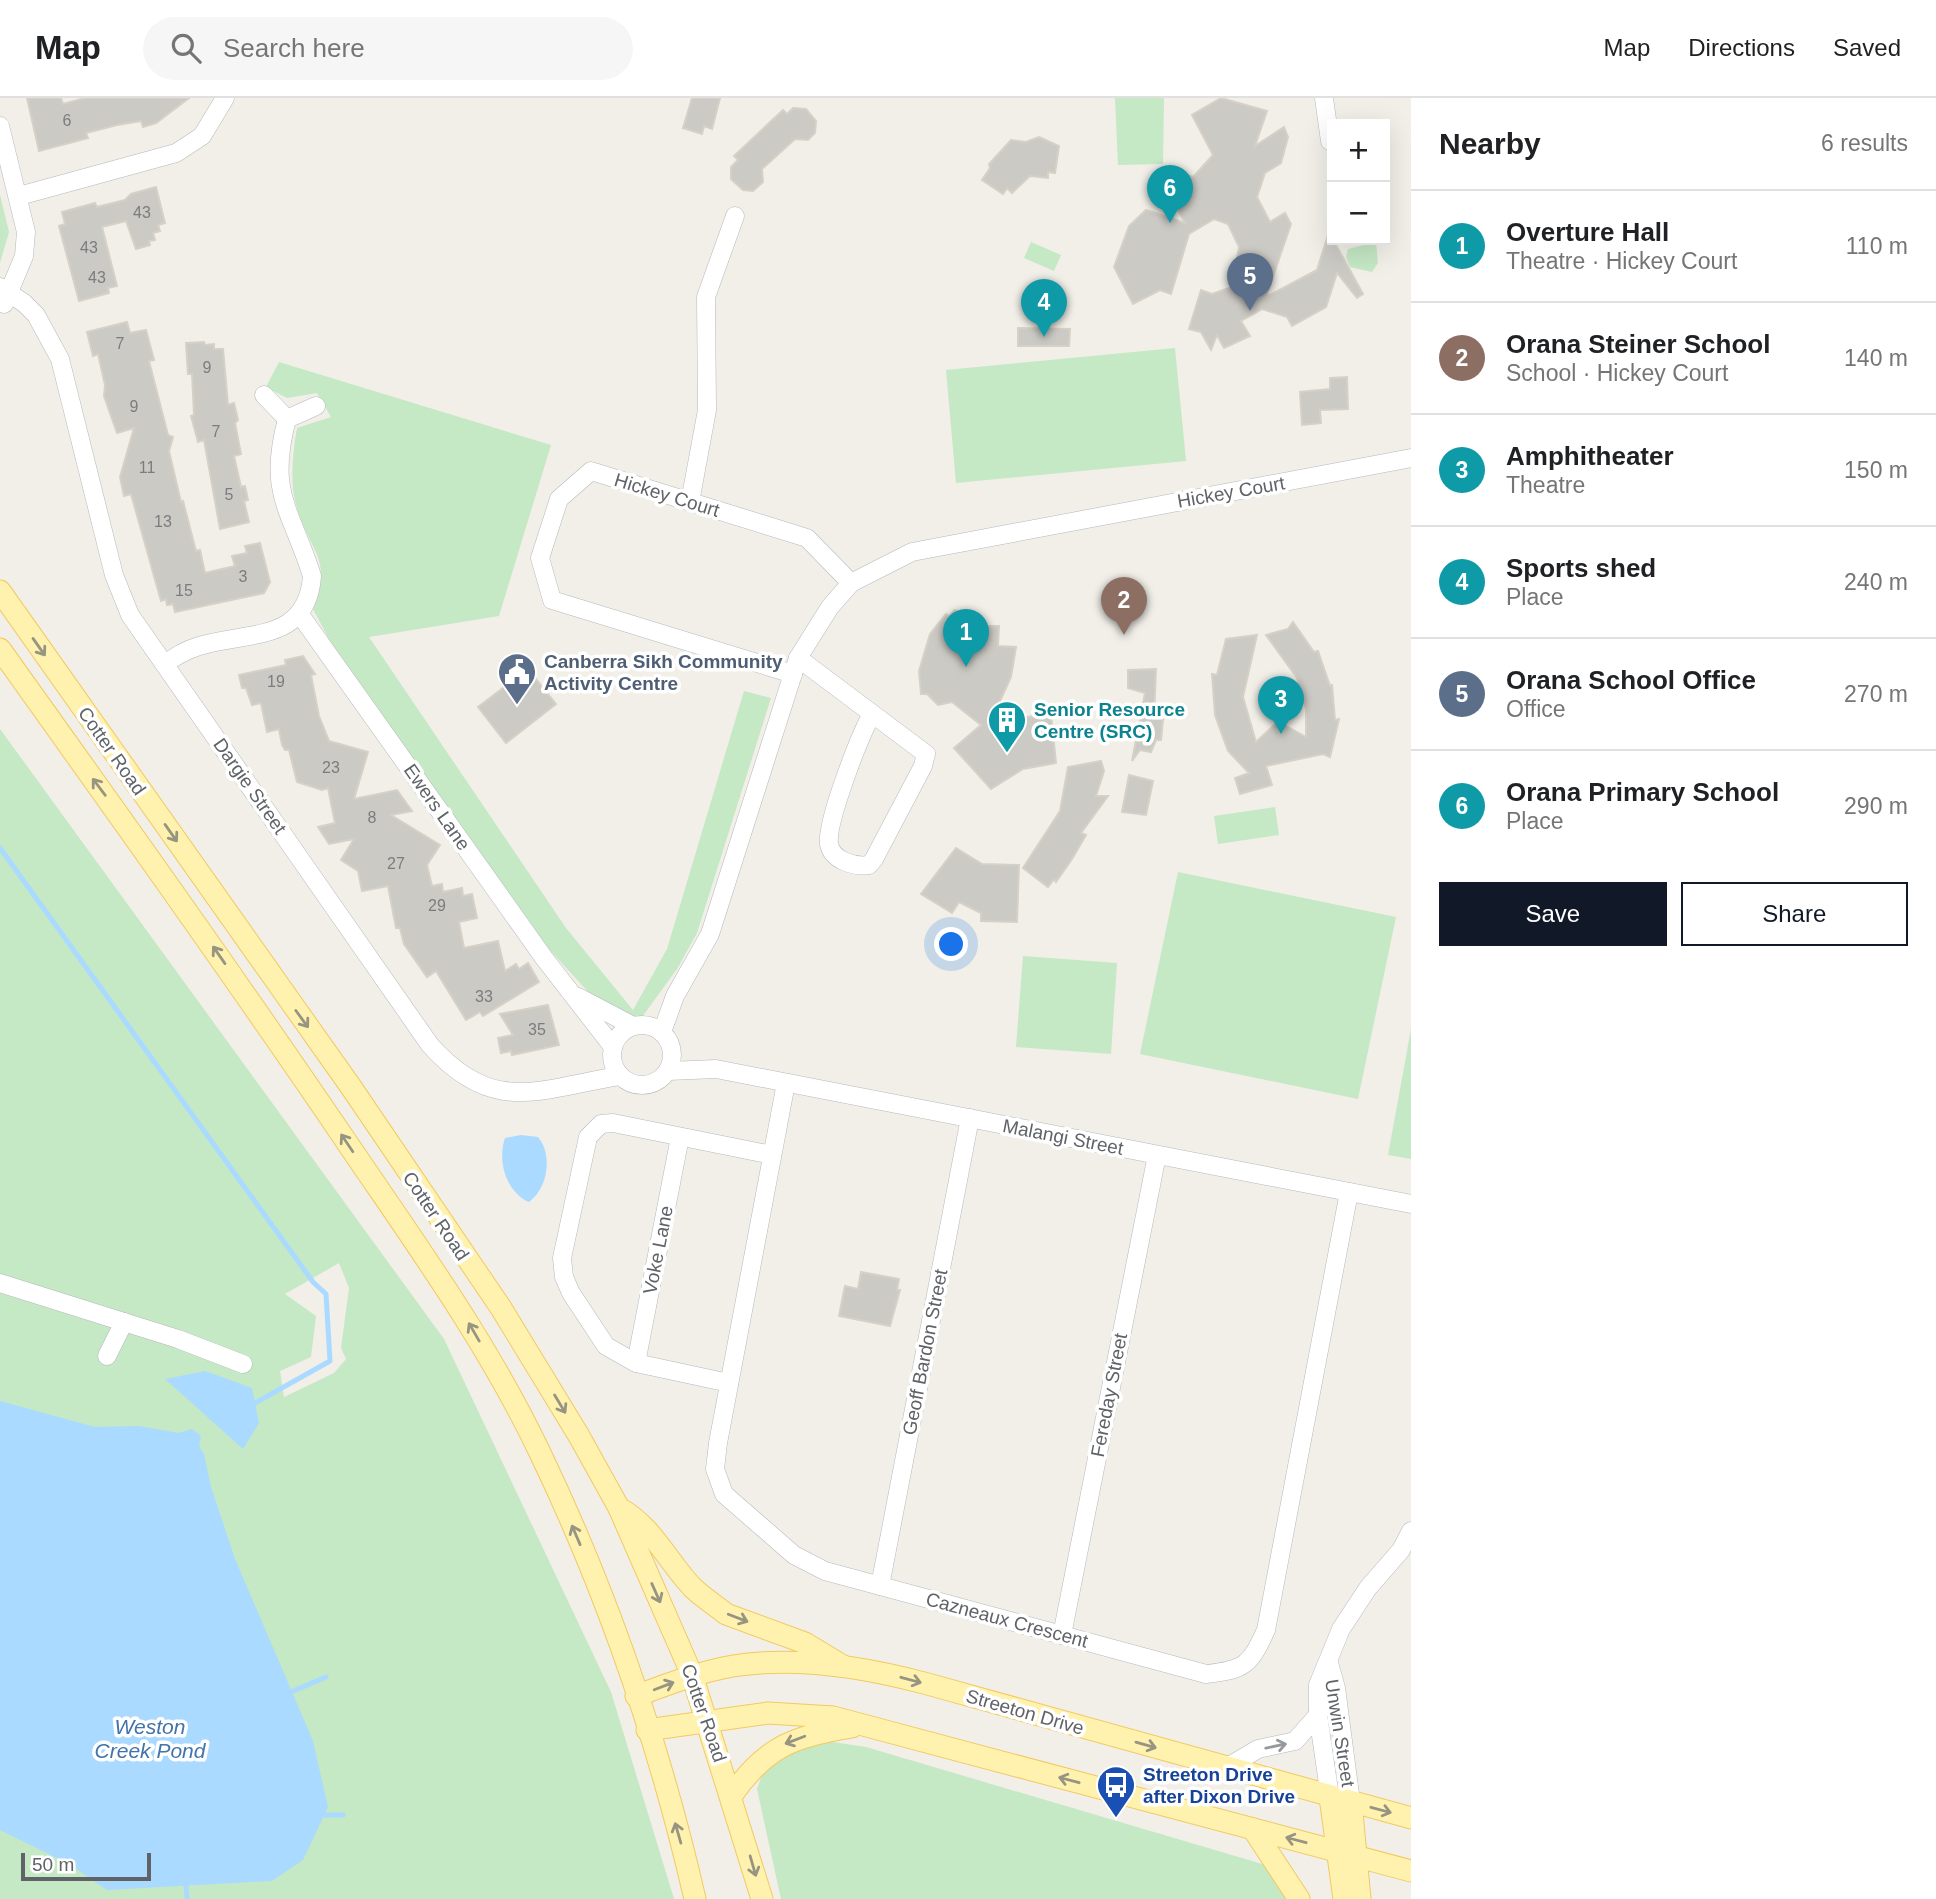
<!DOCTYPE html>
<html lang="en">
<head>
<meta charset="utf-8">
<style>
	:root { --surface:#fff; --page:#f6f6f6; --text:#202124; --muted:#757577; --line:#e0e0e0; --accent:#111827 }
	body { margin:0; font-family:Helvetica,sans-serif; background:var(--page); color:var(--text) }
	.controls { position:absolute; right:21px; top:21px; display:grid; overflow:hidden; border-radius:0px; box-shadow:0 7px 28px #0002 }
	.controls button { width:63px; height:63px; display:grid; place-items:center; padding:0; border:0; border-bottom:2px solid var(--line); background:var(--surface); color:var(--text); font:35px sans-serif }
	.scale { position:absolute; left:21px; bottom:18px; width:130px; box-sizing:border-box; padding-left:7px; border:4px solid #5f6368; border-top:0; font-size:19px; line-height:24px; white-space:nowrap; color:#5f6368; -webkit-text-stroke:5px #fff; paint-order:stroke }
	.you { position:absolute; left:952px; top:847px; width:24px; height:24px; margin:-18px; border:5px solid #fff; border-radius:50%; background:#1a73e8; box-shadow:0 0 0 10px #1a73e833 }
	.badge { display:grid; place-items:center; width:46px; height:46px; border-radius:50%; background:var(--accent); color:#fff; font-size:23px; font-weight:700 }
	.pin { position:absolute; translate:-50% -58px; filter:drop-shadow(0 2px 4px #0008) }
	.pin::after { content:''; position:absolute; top:37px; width:24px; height:21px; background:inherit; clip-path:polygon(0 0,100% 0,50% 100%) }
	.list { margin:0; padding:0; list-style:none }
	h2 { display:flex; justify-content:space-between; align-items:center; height:91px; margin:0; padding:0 28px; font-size:30px }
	h2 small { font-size:23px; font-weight:400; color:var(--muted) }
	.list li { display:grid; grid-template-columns:46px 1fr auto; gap:21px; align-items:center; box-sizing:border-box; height:112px; padding:0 28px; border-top:2px solid var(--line) }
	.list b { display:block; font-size:26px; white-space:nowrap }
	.list p { margin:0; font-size:23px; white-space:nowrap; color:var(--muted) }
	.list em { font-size:23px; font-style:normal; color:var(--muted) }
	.actions { display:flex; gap:14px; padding:21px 28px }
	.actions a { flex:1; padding:16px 0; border:2px solid var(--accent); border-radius:0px; text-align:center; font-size:24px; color:var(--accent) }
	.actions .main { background:var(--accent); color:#fff }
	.icon { flex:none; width:38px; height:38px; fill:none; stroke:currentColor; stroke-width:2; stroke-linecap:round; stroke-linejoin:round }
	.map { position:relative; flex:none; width:1411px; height:1801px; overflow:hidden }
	header { display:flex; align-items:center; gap:42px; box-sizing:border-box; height:98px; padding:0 35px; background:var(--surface); border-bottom:2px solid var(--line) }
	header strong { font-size:33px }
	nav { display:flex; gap:38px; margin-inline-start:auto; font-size:24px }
	.search { width:490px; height:63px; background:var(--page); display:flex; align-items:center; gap:18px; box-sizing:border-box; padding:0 24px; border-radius:38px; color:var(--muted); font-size:26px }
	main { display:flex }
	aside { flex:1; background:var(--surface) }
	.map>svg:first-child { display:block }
</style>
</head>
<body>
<header>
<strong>Map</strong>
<div class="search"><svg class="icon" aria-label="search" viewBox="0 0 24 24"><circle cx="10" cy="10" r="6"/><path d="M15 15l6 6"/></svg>Search here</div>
<nav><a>Map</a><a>Directions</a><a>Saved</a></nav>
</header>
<main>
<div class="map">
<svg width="1411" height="1801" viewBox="0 0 1411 1801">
	<rect width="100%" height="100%" fill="#f1efe8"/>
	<!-- green -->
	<g fill="#c5e8c5" fill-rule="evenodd">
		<path d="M1115 0H1164L1163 66 1118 67Z"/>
		<path d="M0 97 9 134 0 165Z"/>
		<path d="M1031 144 1061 157 1054 173 1024 160Z"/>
		<path d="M1376 144 1378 165 1372 174 1350 169 1346 159 1348 151Z"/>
		<path d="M1175 250 1186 363 956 385 946 272Z"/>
		<path d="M279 264 551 347 499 518 369 539 566 830 633 912 667 851 744 593 771 600 697 835 677 871 642 919 623 918 592 898 547 849 330 543 313 511C333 460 311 456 297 410 289 386 293 354 297 330L331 319 317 295 287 300 266 289Z"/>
		<path d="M0 631 444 1241 611 1594 674 1801H0ZM339 1165 349 1190 341 1250 346 1261 334 1275 284 1299 280 1273 311 1259 316 1218 285 1196Z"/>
		<path d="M1275 709 1279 737 1218 746 1214 718Z"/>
		<path d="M1178 774 1396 819 1358 1001 1140 956Z"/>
		<path d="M1023 858 1117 865 1111 956 1016 949Z"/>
		<path d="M1411 931V1061L1388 1057Z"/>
		<path d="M826 1643 866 1649 1269 1768 1286 1801H781L757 1691 763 1674 793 1655Z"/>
	</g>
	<!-- water -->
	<g fill="#aadaff">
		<path d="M521 1037 538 1039C553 1057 548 1090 529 1104 506 1094 497 1063 505 1040Z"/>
		<path d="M205 1273 252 1290 259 1325 243 1351 165 1281Z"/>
		<path d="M0 1303 95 1329 139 1328 179 1335 192 1331 201 1338 199 1348 204 1356 211 1389 235 1461 313 1643 328 1709 303 1762 272 1783 107 1792 69 1766 0 1732Z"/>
	</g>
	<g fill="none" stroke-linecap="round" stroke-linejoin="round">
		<!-- stream -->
		<g stroke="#aadaff" stroke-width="5">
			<path d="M0 750 313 1184 326 1196 330 1263 255 1305"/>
			<path d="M291 1594 326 1579"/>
			<path d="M324 1717H343"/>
			<path d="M186 1788 187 1801"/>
		</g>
	</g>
	<!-- building -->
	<g fill="#cccac5" stroke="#d6d1c6" stroke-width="2">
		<path d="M27 0H61L63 6 85 0H189L156 25 143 29 141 23 117 27 86 35 88 40 39 53Z"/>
		<path d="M692 0H720L712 31 704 28 702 36 683 30Z"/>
		<path d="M1221 0 1267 13 1255 48 1284 29 1288 39 1281 65 1265 75 1257 99 1270 124 1285 115 1291 126 1266 199 1317 172 1329 134 1363 196 1357 200 1337 175 1326 209 1292 228 1287 219 1262 211 1241 223 1250 238 1224 250 1217 237 1211 252 1201 234 1189 231 1201 192 1212 196 1235 188 1234 177 1239 149 1228 126 1214 121 1189 136 1171 196 1160 192 1133 206 1114 169 1129 128 1146 112 1185 125 1160 78 1170 71 1193 79 1213 57 1192 17Z"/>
		<path d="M793 10 806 11 816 23 815 35 808 42 795 41 762 71 763 84 753 93 743 92 731 81V69L738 62 734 58 783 12 787 16Z"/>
		<path d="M1039 39 1059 48 1055 75 1048 74V80L1030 78 1012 95 1007 90 1003 96 982 82 990 70 989 66 1011 42 1026 44Z"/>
		<path d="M156 89 165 125 158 127 160 133 153 135 155 142 149 143 150 147 136 151 126 123 102 129 117 188 108 190 109 195 79 203 59 128 65 126 62 114 95 105 97 109 125 102 131 96Z"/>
		<path d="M127 224 130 235 146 232 154 262 149 263 168 337 173 339 169 353 181 404 183 403 196 453 200 452 205 475 235 468 232 458 247 455 245 448 260 445 270 484 264 495 175 514 173 506 167 507 166 501 161 503 131 396 124 398 120 379 134 330 117 335 104 298 105 287 98 256 93 258 87 234Z"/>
		<path d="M1018 230 1070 231 1069 248H1018Z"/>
		<path d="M204 244 205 247 214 246V251H223L228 307 234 305 238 322 235 325 241 356 234 358 241 389 245 388 248 402 244 403 249 424 220 431 204 342 198 344 191 318 194 317 192 276H188L186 245Z"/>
		<path d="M1347 279 1348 311 1320 312 1321 325 1302 327 1300 294 1330 291V280Z"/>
		<path d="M955 512 977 528H999L998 548 1016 549 1011 579 1000 603 1011 621 1051 616 1056 665 1023 671 991 691 954 650 981 627 952 604 938 607 927 596H921L919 573 930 536 946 516 949 518Z"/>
		<path d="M1293 524 1314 554 1318 553 1330 588 1332 587 1335 622 1339 621 1330 659 1323 656 1266 668 1272 687 1240 696 1235 680 1249 675 1228 653 1215 617 1212 576 1217 577 1226 541 1257 537 1243 599 1256 644 1274 627 1281 625 1306 639V611L1297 580 1266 537 1288 531Z"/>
		<path d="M303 558 315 576 311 577 319 618 329 643 368 654 354 701 397 692 412 713 391 717 440 747 427 767 432 788 442 786 443 794 462 790 463 798 472 796 477 820 459 824 464 850 498 843 505 873 516 866 519 871 528 865 539 884 483 918 480 914 466 922 436 873 427 879 404 846 400 830H396L388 788 362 793 358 773 341 762 354 741 329 746 318 729 335 725 328 690 322 692 297 684 289 652H285L282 647 279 631 267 634 261 605 252 607 246 590H242L239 577 286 567 285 562Z"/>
		<path d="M528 571 556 606 506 645 478 609Z"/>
		<path d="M1156 571 1154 620 1163 621 1161 642H1156L1151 654 1140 652 1132 663 1145 595 1128 590V572Z"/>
		<path d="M1101 663 1104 673 1096 698H1108L1081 735 1086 737 1072 761 1056 784 1054 781 1048 789 1023 770 1060 713 1068 669Z"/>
		<path d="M1129 677 1153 683 1146 717 1122 714Z"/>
		<path d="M956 750 982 766 1019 767 1017 824 981 823V815L959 804 952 815 921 796Z"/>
		<path d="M548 907 559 947 512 957 511 953 501 955 498 940 513 937 500 916Z"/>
		<path d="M861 1174 899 1181 897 1192H900L890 1228 839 1218 845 1188 858 1191Z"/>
	</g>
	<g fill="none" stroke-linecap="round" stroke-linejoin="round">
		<defs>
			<g id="minor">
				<path d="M1324 0 1330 43"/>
				<path d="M0 28 26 134 24 158 4 206"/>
				<path d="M19 98 176 55 202 38 225 0"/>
				<path d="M0 189 24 205 36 217 60 261 114 477 130 517 430 947C493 1018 539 991 619 978"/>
				<path d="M264 297 287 321"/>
				<path d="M690 404 707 312 706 199 735 118"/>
				<path d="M301 518 544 860 613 949"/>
				<path d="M798 560 926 656 923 668 874 761 869 767C855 769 832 763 829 746 826 724 860 637 872 616"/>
				<path d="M166 566C214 522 306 562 312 478 291 411 267 396 287 321L316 308"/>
				<path d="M793 576 552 502 540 460 559 401 591 373 807 440 851 485"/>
				<path d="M578 899 633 928"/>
				<circle cx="642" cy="957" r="30"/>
				<path d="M662 934 675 898 710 836 798 560 830 509 851 485 912 454 1411 360"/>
				<path d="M668 973 716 971 1411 1106"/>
				<path d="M786 985 718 1345 715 1371 724 1396 794 1457 825 1473 1206 1576C1245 1572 1250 1567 1266 1532L1349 1094"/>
				<path d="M0 1185 178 1241 243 1266"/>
				<path d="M107 1258 124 1224"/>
				<path d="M636 1265 680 1039"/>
				<path d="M729 1285 636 1265 606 1248 571 1195 564 1179 562 1160 588 1039 601 1026 613 1025 772 1057"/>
				<path d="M880 1488 970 1020"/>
				<path d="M1062 1537 1157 1057"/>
				<path d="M1329 1565 1336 1590 1351 1704"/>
				<path d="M1226 1670 1258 1651 1295 1643 1318 1617"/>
				<path d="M1330 1699 1318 1617V1587L1341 1531 1368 1490 1401 1452 1411 1433"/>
			</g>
			<g id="major">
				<path d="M0 493 351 989 501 1210 579 1338 619 1410 692 1577 762 1801"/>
				<path d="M0 551C118 716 236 881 350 1049 418 1149 489 1247 541 1357 608 1497 660 1649 695 1801"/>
				<path d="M619 1410C652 1428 666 1461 692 1489 702 1499 715 1507 726 1516L805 1545 843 1568"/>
				<path d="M636 1598C668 1586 699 1574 733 1568 795 1558 864 1569 924 1585L1411 1720"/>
				<path d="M647 1632 768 1615 833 1619 1411 1773"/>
				<path d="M732 1697C766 1648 795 1638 852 1629"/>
				<path d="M1330 1699 1344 1801"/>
				<path d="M1351 1704 1360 1801"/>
				<path d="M1253 1731 1299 1801"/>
			</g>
		</defs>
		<!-- minor casing -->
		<use href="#minor" stroke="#b5b8bc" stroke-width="19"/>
		<!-- major casing -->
		<use href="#major" stroke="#f2c960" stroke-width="23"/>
		<!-- minor -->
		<use href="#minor" stroke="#fff" stroke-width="18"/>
		<!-- major -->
		<use href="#major" stroke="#fff2af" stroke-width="21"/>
	</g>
	<!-- one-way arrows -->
	<defs><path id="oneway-shaft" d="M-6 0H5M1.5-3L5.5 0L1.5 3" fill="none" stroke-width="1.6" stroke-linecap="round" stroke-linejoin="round" transform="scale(1.75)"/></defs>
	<g stroke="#979581">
		<use href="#oneway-shaft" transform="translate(39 549) rotate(55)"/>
		<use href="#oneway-shaft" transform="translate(99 689) rotate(-127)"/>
		<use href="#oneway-shaft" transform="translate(171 735) rotate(55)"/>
		<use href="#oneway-shaft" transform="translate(219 857) rotate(-125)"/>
		<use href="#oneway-shaft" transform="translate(302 921) rotate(54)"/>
		<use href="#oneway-shaft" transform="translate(347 1045) rotate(-124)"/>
		<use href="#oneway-shaft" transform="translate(474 1234) rotate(-120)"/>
		<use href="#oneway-shaft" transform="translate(560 1306) rotate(59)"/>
		<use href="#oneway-shaft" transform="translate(576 1437) rotate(-113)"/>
		<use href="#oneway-shaft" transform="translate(656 1495) rotate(66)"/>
		<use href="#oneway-shaft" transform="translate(738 1520) rotate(21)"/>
		<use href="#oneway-shaft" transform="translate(911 1582) rotate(15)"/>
		<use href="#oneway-shaft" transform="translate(664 1588) rotate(-21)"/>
		<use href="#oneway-shaft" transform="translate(795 1642) rotate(159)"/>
		<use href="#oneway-shaft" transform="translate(1146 1647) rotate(16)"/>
		<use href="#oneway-shaft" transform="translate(1069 1682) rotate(-165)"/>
		<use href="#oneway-shaft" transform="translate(1381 1712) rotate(15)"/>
		<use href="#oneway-shaft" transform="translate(678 1735) rotate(-106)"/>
		<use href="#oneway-shaft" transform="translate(1296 1742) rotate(-165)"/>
		<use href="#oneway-shaft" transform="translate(753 1768) rotate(74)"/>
	</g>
	<use stroke="#979a9d" href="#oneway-shaft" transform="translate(1276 1648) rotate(-12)"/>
	<!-- icons -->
	<defs>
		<symbol id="civic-pin" viewBox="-11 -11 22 30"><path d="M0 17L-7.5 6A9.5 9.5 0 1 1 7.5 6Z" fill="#5c6f8a" stroke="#fff"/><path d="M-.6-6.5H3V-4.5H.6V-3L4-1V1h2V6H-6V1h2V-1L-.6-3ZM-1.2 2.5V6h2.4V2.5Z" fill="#fff"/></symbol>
		<symbol id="building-pin" viewBox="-11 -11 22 30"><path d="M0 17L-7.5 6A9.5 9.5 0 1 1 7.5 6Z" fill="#0f9aa8" stroke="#fff"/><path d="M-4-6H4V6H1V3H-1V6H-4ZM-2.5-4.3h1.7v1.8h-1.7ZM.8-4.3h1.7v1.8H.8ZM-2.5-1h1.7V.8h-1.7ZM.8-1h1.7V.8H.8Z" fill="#fff"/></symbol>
		<symbol id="bus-pin" viewBox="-11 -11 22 30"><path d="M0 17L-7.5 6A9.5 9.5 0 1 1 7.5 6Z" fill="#1a4fb4" stroke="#fff"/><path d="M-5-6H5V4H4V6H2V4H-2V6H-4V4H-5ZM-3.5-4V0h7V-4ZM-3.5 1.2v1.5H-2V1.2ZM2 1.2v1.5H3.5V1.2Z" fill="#fff"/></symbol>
	</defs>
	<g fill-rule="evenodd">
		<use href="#civic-pin" x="495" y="552" width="44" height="60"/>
		<use href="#building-pin" x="985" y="600" width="44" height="60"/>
		<use href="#bus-pin" x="1094" y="1665" width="44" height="60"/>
	</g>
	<g text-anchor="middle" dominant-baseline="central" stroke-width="7" stroke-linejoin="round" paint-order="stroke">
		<!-- number labels -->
		<g font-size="16" fill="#7a7d7f">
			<text x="67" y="22">6</text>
			<text x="142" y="114">43</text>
			<text x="89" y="149">43</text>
			<text x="97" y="179">43</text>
			<text x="120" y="245">7</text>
			<text x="207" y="269">9</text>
			<text x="134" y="308">9</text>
			<text x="216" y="333">7</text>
			<text x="147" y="369">11</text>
			<text x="229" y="396">5</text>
			<text x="163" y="423">13</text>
			<text x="243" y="478">3</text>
			<text x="184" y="492">15</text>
			<text x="276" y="583">19</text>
			<text x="331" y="669">23</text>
			<text x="372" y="719">8</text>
			<text x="396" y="765">27</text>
			<text x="437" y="807">29</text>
			<text x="484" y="898">33</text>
			<text x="537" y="931">35</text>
		</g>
		<!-- street labels -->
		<g font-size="19" fill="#5f6368" stroke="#fff">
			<text transform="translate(1231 394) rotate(-10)">Hickey Court</text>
			<text transform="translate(667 397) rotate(17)">Hickey Court</text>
			<text transform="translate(112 653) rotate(55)">Cotter Road</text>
			<text transform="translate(250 688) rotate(55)">Dargie Street</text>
			<text transform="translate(437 709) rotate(55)">Ewers Lane</text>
			<text transform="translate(1063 1039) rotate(11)">Malangi Street</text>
			<text transform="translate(436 1118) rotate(56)">Cotter Road</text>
			<text transform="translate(658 1152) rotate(-79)">Voke Lane</text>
			<text transform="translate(925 1254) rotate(-79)">Geoff Bardon Street</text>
			<text transform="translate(1109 1297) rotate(-79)">Fereday Street</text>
			<text transform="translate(1007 1522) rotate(15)">Cazneaux Crescent</text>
			<text transform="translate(1025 1614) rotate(16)">Streeton Drive</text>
			<text transform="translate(704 1615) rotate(71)">Cotter Road</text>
			<text transform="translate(1340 1635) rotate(81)">Unwin Street</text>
		</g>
		<!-- service labels -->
		<g font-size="19" font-weight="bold" fill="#4e5e75" stroke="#fff" text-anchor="start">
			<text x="544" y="563">Canberra Sikh Community<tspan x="544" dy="22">Activity Centre</tspan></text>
		</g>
		<!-- culture labels -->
		<g font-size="19" font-weight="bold" fill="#0d838f" stroke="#fff" text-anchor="start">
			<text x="1034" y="611">Senior Resource<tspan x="1034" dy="22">Centre (SRC)</tspan></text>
		</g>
		<!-- transit labels -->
		<g font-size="19" font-weight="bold" fill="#164399" stroke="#fff" text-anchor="start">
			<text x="1143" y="1676">Streeton Drive<tspan x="1143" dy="22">after Dixon Drive</tspan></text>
		</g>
		<!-- water labels -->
		<g font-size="21" font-style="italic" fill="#4174aa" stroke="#fff">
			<text x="150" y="1628">Weston<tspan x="150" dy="24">Creek Pond</tspan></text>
		</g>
	</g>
</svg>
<div class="controls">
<button>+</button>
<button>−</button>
</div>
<div class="scale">50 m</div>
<div class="you"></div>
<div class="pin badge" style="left:966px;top:569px;background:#0f9aa8">1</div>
<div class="pin badge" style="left:1124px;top:537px;background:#8d6e63">2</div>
<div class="pin badge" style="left:1281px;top:636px;background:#0f9aa8">3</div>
<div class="pin badge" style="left:1044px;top:239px;background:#0f9aa8">4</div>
<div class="pin badge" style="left:1250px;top:213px;background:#5c6f8a">5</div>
<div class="pin badge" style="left:1170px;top:125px;background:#0f9aa8">6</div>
</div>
<aside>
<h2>Nearby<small>6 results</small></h2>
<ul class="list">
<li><span class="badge" style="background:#0f9aa8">1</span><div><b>Overture Hall</b><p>Theatre · Hickey Court</p></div><em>110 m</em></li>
<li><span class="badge" style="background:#8d6e63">2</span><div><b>Orana Steiner School</b><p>School · Hickey Court</p></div><em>140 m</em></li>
<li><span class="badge" style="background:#0f9aa8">3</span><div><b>Amphitheater</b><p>Theatre</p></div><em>150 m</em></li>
<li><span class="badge" style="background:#0f9aa8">4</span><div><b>Sports shed</b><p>Place</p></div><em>240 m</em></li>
<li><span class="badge" style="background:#5c6f8a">5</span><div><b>Orana School Office</b><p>Office</p></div><em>270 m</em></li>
<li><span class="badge" style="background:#0f9aa8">6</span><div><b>Orana Primary School</b><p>Place</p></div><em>290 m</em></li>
</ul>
<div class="actions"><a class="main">Save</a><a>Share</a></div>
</aside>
</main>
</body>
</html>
